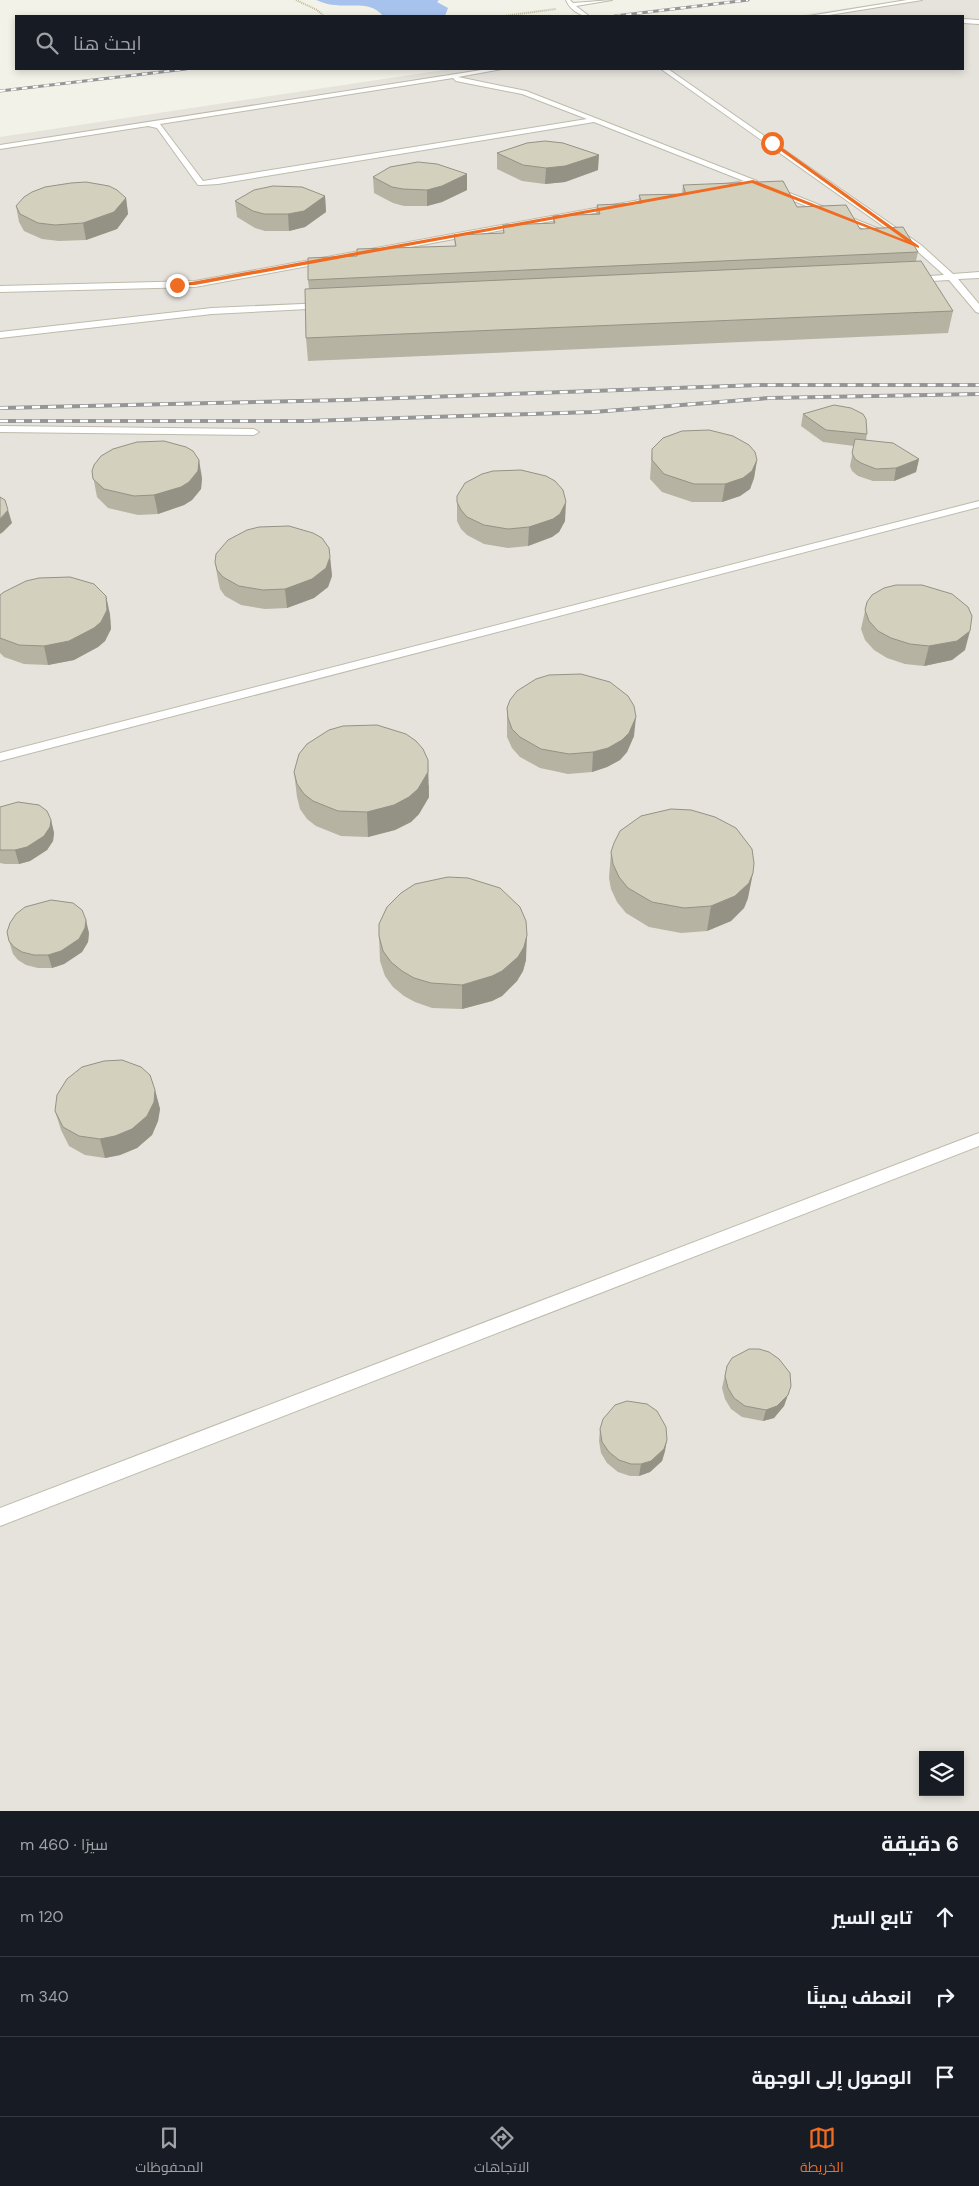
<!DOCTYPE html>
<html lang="ar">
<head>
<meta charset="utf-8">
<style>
	:root { --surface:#171b24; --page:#242831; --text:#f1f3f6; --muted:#9ea1a6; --line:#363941; --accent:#ef6c23 }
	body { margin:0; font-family:"DM Sans",Cairo,sans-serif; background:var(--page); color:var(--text); direction:rtl }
	.controls { position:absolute; right:15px; bottom:15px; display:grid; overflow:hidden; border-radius:0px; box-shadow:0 2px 8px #0003 }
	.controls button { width:45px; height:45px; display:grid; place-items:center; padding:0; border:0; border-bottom:1px solid var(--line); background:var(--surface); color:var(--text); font:25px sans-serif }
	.stop { position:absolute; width:15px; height:15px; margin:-11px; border:4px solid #ef6c23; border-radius:50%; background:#fff }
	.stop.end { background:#ef6c23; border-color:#fff; box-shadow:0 1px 5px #0008 }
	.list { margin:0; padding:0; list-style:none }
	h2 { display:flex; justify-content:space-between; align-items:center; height:65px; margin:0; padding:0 20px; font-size:21px }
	h2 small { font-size:16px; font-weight:400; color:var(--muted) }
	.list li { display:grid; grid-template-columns:32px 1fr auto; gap:15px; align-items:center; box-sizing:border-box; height:80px; padding:0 20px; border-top:1px solid var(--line) }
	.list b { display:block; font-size:19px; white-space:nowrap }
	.list em { font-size:16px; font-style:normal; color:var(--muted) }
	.icon { flex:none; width:28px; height:28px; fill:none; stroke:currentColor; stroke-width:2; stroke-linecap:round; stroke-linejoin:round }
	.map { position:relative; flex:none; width:979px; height:1811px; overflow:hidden; direction:ltr }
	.search { position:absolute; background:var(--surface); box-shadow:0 2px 8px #0003; left:15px; right:15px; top:15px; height:55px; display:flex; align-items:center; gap:12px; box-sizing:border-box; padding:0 18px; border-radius:0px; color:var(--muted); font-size:19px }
	.sheet { height:305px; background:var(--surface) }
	nav { display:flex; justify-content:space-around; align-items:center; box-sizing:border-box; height:70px; border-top:1px solid var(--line); background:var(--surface); font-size:14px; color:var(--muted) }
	nav a { display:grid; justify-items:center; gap:2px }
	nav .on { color:var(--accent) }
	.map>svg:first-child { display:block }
</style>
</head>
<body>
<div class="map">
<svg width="979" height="1811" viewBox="0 0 979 1811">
	<rect width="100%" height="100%" fill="#f3f2e8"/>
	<!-- industrial -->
	<path fill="#e5e3dc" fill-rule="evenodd" d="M902 0H979V1811H0V137L450 69H963V16H795ZM923 1755H960V1792H923Z"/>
	<!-- water -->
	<path fill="#a7c2ed" d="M316 0H439L437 2 448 8 445 16H383C372 1 352 7 335 5 328 5 322 2 316 0Z"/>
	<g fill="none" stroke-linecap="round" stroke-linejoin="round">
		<defs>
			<g id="service">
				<path d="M566 0H570L573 3 612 0 576 6 589 16C578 16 569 8 566 0Z"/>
				<path d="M907 0H922L823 16H809Z"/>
				<path d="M963 19 979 20V24L963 23Z"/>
				<path d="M488 69H502L458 77 526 91 757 181 726 188V184L744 181 594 122 218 184 201 185H198L157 128 148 126 0 149V145ZM453 78 456 81 522 94 587 119 203 181 160 124Z"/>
				<path d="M661 69H668L921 245 953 274 979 272V278L958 279 979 304V313L976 312 949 280 912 282V278L915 277 944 275 915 249 771 192V188H777L897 236Z"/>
				<path d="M656 197H659V201L195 287 0 292V286L195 281Z"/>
				<path d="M324 303 328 306 327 308 212 314 0 338V332L212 308Z"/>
				<path d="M0 426 254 429 259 432 254 435 0 432Z"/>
				<path d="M979 501V507L0 761V753Z"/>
				<path d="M979 1133V1146L0 1526V1508Z"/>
			</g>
		</defs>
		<!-- service casing -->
		<use href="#service" stroke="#bebbab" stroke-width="2"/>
		<!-- path -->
		<g stroke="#bfba9d" stroke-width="2" stroke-dasharray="1 1" stroke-linecap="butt">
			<path d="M296 0 317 10 324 16"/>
			<path d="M504 16 556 9"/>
		</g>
		<!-- service -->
		<use href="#service" fill="#fff" fill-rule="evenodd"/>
		<defs>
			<g id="rail-far1">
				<path d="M615 16 748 0"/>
				<path d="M0 91 186 69"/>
			</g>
			<g id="rail">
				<path d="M0 408 345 400 759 385H979"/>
				<path d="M0 421H307L593 412 769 398 979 394"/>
			</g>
		</defs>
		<!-- rail-far1 casing -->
		<use href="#rail-far1" stroke="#969696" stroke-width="3"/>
		<!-- rail casing -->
		<use href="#rail" stroke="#969696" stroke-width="4"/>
		<!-- rail-far1 -->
		<use href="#rail-far1" stroke="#fff" stroke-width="2" stroke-dasharray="5.5" stroke-linecap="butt"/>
		<!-- rail -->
		<use href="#rail" stroke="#fff" stroke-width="2.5" stroke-dasharray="8" stroke-linecap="butt"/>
	</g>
	<!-- wall -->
	<g fill="#b6b3a3">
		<path d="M497 153 598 170 565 182 545 184 522 181 497 169Z"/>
		<path d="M373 177 467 190 442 202 427 206H404L393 203 374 193Z"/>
		<path d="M683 185 797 207 860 229 918 252 916 261 953 311 948 333 308 361 306 338 309 289 308 280 455 246 454 235 503 233V225L553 223V216L596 214 597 205 639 204V195L682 194Z"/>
		<path d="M325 196 326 212 305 227 289 231H265L255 228 237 217 235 201Z"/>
		<path d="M126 198 128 214 117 229 86 240 59 241 42 239 24 231 19 222 16 206Z"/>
		<path d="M803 414 867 434 866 440 919 459 916 472 894 481H873L858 476 852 471 850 466 854 446 823 442 801 426Z"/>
		<path d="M652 449 757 460 754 478 750 489 740 496 722 502H692L662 492 650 479Z"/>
		<path d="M92 471 202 478 201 489 192 500 184 505 158 514 138 515 108 508 97 497Z"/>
		<path d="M457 496 565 521 559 532 552 537 528 546 508 548 484 544 467 535 461 529 457 521Z"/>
		<path d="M330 557 332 576 328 587 314 598 287 608 265 609 241 605 225 596 220 589 218 580 215 562Z"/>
		<path d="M0 595 106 596 110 615 111 629 105 641 98 647 74 660 48 665 24 664 4 657 0 653Z"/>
		<path d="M867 602 965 650 952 660 924 666 905 664 887 658 874 650 865 640 861 629Z"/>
		<path d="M507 708 634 736 627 752 620 760 607 767 592 772 568 774 540 768 520 757 512 748 507 737Z"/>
		<path d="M294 772 429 785V797L419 814 411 822 395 830 368 837 341 836 316 826 307 819 300 809 297 797Z"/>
		<path d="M0 807 51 820 54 833 53 841 47 850 30 861 19 864H5L0 863Z"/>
		<path d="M611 852 748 898 744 908 731 921 707 931 681 933 649 927 626 913 617 902 611 889 609 878Z"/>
		<path d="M89 933 88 942 82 952 64 964 52 968H38L26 965 18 960 13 954 9 941Z"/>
		<path d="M379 936 526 960 523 971 517 981 502 996 492 1001 462 1009 432 1008 415 1002 404 996 393 987 385 976 380 961Z"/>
		<path d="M155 1090 160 1109 158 1121 152 1135 137 1148 120 1155 105 1158 85 1155 69 1146 61 1130 55 1111Z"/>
		<path d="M727 1366 791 1386 784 1406 774 1418 763 1421 742 1417 731 1409 725 1399 722 1388Z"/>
		<path d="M600 1429 665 1451 662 1461 650 1472 639 1476H630L618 1472 607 1463 601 1453 599 1441Z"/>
	</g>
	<!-- shaded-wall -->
	<g fill="#949285">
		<path d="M599 155 598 170 565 182 545 184 546 168Z"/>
		<path d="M467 174V190L442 202 427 206V190Z"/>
		<path d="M325 196 326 212 305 227 289 231 288 214Z"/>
		<path d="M126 198 128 214 117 229 86 240 83 223Z"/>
		<path d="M919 459 916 472 894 481 896 468Z"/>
		<path d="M199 460 202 478 201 489 192 500 184 505 158 514 154 495Z"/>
		<path d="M757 460 754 478 750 489 740 496 722 502 725 484Z"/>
		<path d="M566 502 565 521 559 532 552 537 528 546 529 527Z"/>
		<path d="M8 510 12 523 3 532 0 534V519Z"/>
		<path d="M330 557 332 576 328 587 314 598 287 608 285 589Z"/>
		<path d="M106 596 110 615 111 629 105 641 98 647 74 660 48 665 44 646Z"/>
		<path d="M970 631 965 650 952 660 924 666 929 646Z"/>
		<path d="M636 717 634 736 627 752 620 760 607 767 592 772 593 752Z"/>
		<path d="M428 760 429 797 419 814 411 822 395 830 368 837 367 812Z"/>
		<path d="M51 820 54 833 53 841 47 850 30 861 19 864 15 850Z"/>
		<path d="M753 873 748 898 744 908 731 921 707 931 711 906Z"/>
		<path d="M86 920 89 933 88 942 82 952 64 964 52 968 48 955Z"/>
		<path d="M527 935 526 960 523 971 517 981 502 996 492 1001 462 1009V985Z"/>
		<path d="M155 1090 160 1109 158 1121 152 1135 137 1148 120 1155 105 1158 100 1139Z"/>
		<path d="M791 1386 784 1406 774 1418 763 1421 766 1410Z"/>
		<path d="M667 1440 665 1451 662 1461 650 1472 639 1476 641 1464Z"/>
	</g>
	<!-- building -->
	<g fill="#d4d0be" stroke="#949285">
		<path d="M545 141 563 143 599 155 565 166 546 168 523 165 497 153 527 143Z"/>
		<path d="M418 162 437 164 467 174 442 186 427 190 403 189 392 187 373 177 390 167Z"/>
		<path d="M783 181 797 207 846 205 860 229 903 227 918 252 308 280V258L357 256V249L456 246 454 235 504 233 503 225 555 223 553 216 600 214 597 205 642 203 639 195 686 194 683 185Z"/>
		<path d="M86 182 109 186 117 190 126 198 114 212 83 223 55 225 38 223 20 214 16 206 24 197 32 192 45 187 71 183Z"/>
		<path d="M273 186 302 187 325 196 304 211 288 214H264L253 211 235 201 254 190Z"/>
		<path d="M921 261 953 311 306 338 305 289Z"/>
		<path d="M834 405 851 408 863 414 866 419 867 434 826 430 803 414Z"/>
		<path d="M709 430 733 436 749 445 755 452 757 460 752 471 743 478 725 484H694L664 474 652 460V449L663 438 682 431Z"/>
		<path d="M855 439 893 443 919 459 896 468 876 469 861 463 855 459 852 453Z"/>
		<path d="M164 441 186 447 193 451 199 460 198 471 189 482 181 487 154 495 134 496 104 489 93 479 92 471 94 465 101 456 113 449 137 442Z"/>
		<path d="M521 470 546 476 555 481 563 490 566 502 560 514 553 519 529 527 508 529 484 525 467 517 461 510 457 502V496L465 483 482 474 493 471Z"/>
		<path d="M0 497 5 500 8 510 0 519Z"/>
		<path d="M289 526 313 533 322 538 329 548 330 557 326 568 312 579 285 589 263 590 239 586 223 577 217 570 215 562 216 554 228 540 247 530 259 527Z"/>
		<path d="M70 577 94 584 106 596 107 610 101 622 94 628 69 641 44 646 19 645 0 638V595L4 592 26 581 39 578Z"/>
		<path d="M896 585H922L952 594 968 607 972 616 970 631 957 641 929 646 910 644 891 638 878 631 869 621 865 610 867 602 872 595 884 588Z"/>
		<path d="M581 674 610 682 628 696 634 706 636 717 629 733 622 740 608 748 593 752 569 754 541 749 520 737 512 729 508 718 507 708 510 700 517 691 536 679 549 675Z"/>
		<path d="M377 725 406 734 416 741 423 749 428 760V772L418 789 409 797 394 805 367 812 338 811 313 801 304 794 297 784 294 772 299 754 307 744 329 730 343 726Z"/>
		<path d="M18 802 39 805 47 811 51 820 50 827 44 836 27 847 15 850H0V807Z"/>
		<path d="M671 809 691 810 715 817 736 828 752 849 754 863 753 873 749 883 735 896 711 906 684 908 652 902 628 888 619 877 613 864 611 852 614 843 620 831 641 816Z"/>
		<path d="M448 877 468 878 500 888 520 907 526 921 527 935 524 947 518 957 502 971 492 976 462 985 431 983 414 978 402 971 391 962 383 951 379 936V924L387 907 401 893 415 884Z"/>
		<path d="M51 900 73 903 82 910 86 920 85 928 79 939 61 951 48 955H34L22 952 14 947 9 941 7 932 10 923 16 914 25 907Z"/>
		<path d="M122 1060 141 1067 150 1075 155 1090 154 1102 147 1116 132 1129 115 1136 100 1139 79 1136 63 1127 55 1111 57 1095 67 1079 82 1067 104 1061Z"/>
		<path d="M749 1349H759L769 1352 779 1359 790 1373 791 1386 788 1395 777 1406 766 1410 745 1406 734 1398 728 1388 725 1376 727 1366 732 1358Z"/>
		<path d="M627 1401 647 1404 657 1411 666 1427 667 1440 664 1449 651 1461 641 1464H631L619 1460 609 1452 602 1442 600 1429 603 1419 615 1405Z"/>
	</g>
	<!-- route -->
	<path fill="#ef6c23" d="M774 142 919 246V248L752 183 195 285H175L753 180 905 240 770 143Z"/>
</svg>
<div class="controls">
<button><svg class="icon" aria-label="layers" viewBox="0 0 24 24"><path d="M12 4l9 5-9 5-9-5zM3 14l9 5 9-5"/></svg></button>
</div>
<div class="stop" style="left:772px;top:143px"></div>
<div class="stop end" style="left:177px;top:285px"></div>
<div class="search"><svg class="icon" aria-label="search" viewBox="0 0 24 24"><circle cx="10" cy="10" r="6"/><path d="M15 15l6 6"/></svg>ابحث هنا</div>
</div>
<section class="sheet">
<h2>6 دقيقة<small>سيرًا · 460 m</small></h2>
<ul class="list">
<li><svg class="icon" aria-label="ahead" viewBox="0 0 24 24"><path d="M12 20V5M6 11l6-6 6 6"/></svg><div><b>تابع السير</b></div><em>120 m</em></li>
<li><svg class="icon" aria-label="right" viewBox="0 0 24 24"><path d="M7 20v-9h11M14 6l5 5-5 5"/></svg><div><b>انعطف يمينًا</b></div><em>340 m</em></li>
<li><svg class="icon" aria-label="arrive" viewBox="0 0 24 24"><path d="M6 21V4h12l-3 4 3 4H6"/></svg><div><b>الوصول إلى الوجهة</b></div></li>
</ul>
</section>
<nav>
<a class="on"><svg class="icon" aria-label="map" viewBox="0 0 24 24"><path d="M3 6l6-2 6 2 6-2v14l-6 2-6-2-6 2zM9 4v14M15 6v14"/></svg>الخريطة</a>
<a><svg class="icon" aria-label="directions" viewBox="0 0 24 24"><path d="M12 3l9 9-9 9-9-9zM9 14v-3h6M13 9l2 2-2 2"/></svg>الاتجاهات</a>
<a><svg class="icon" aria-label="saved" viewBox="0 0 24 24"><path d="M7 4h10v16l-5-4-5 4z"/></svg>المحفوظات</a>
</nav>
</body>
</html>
